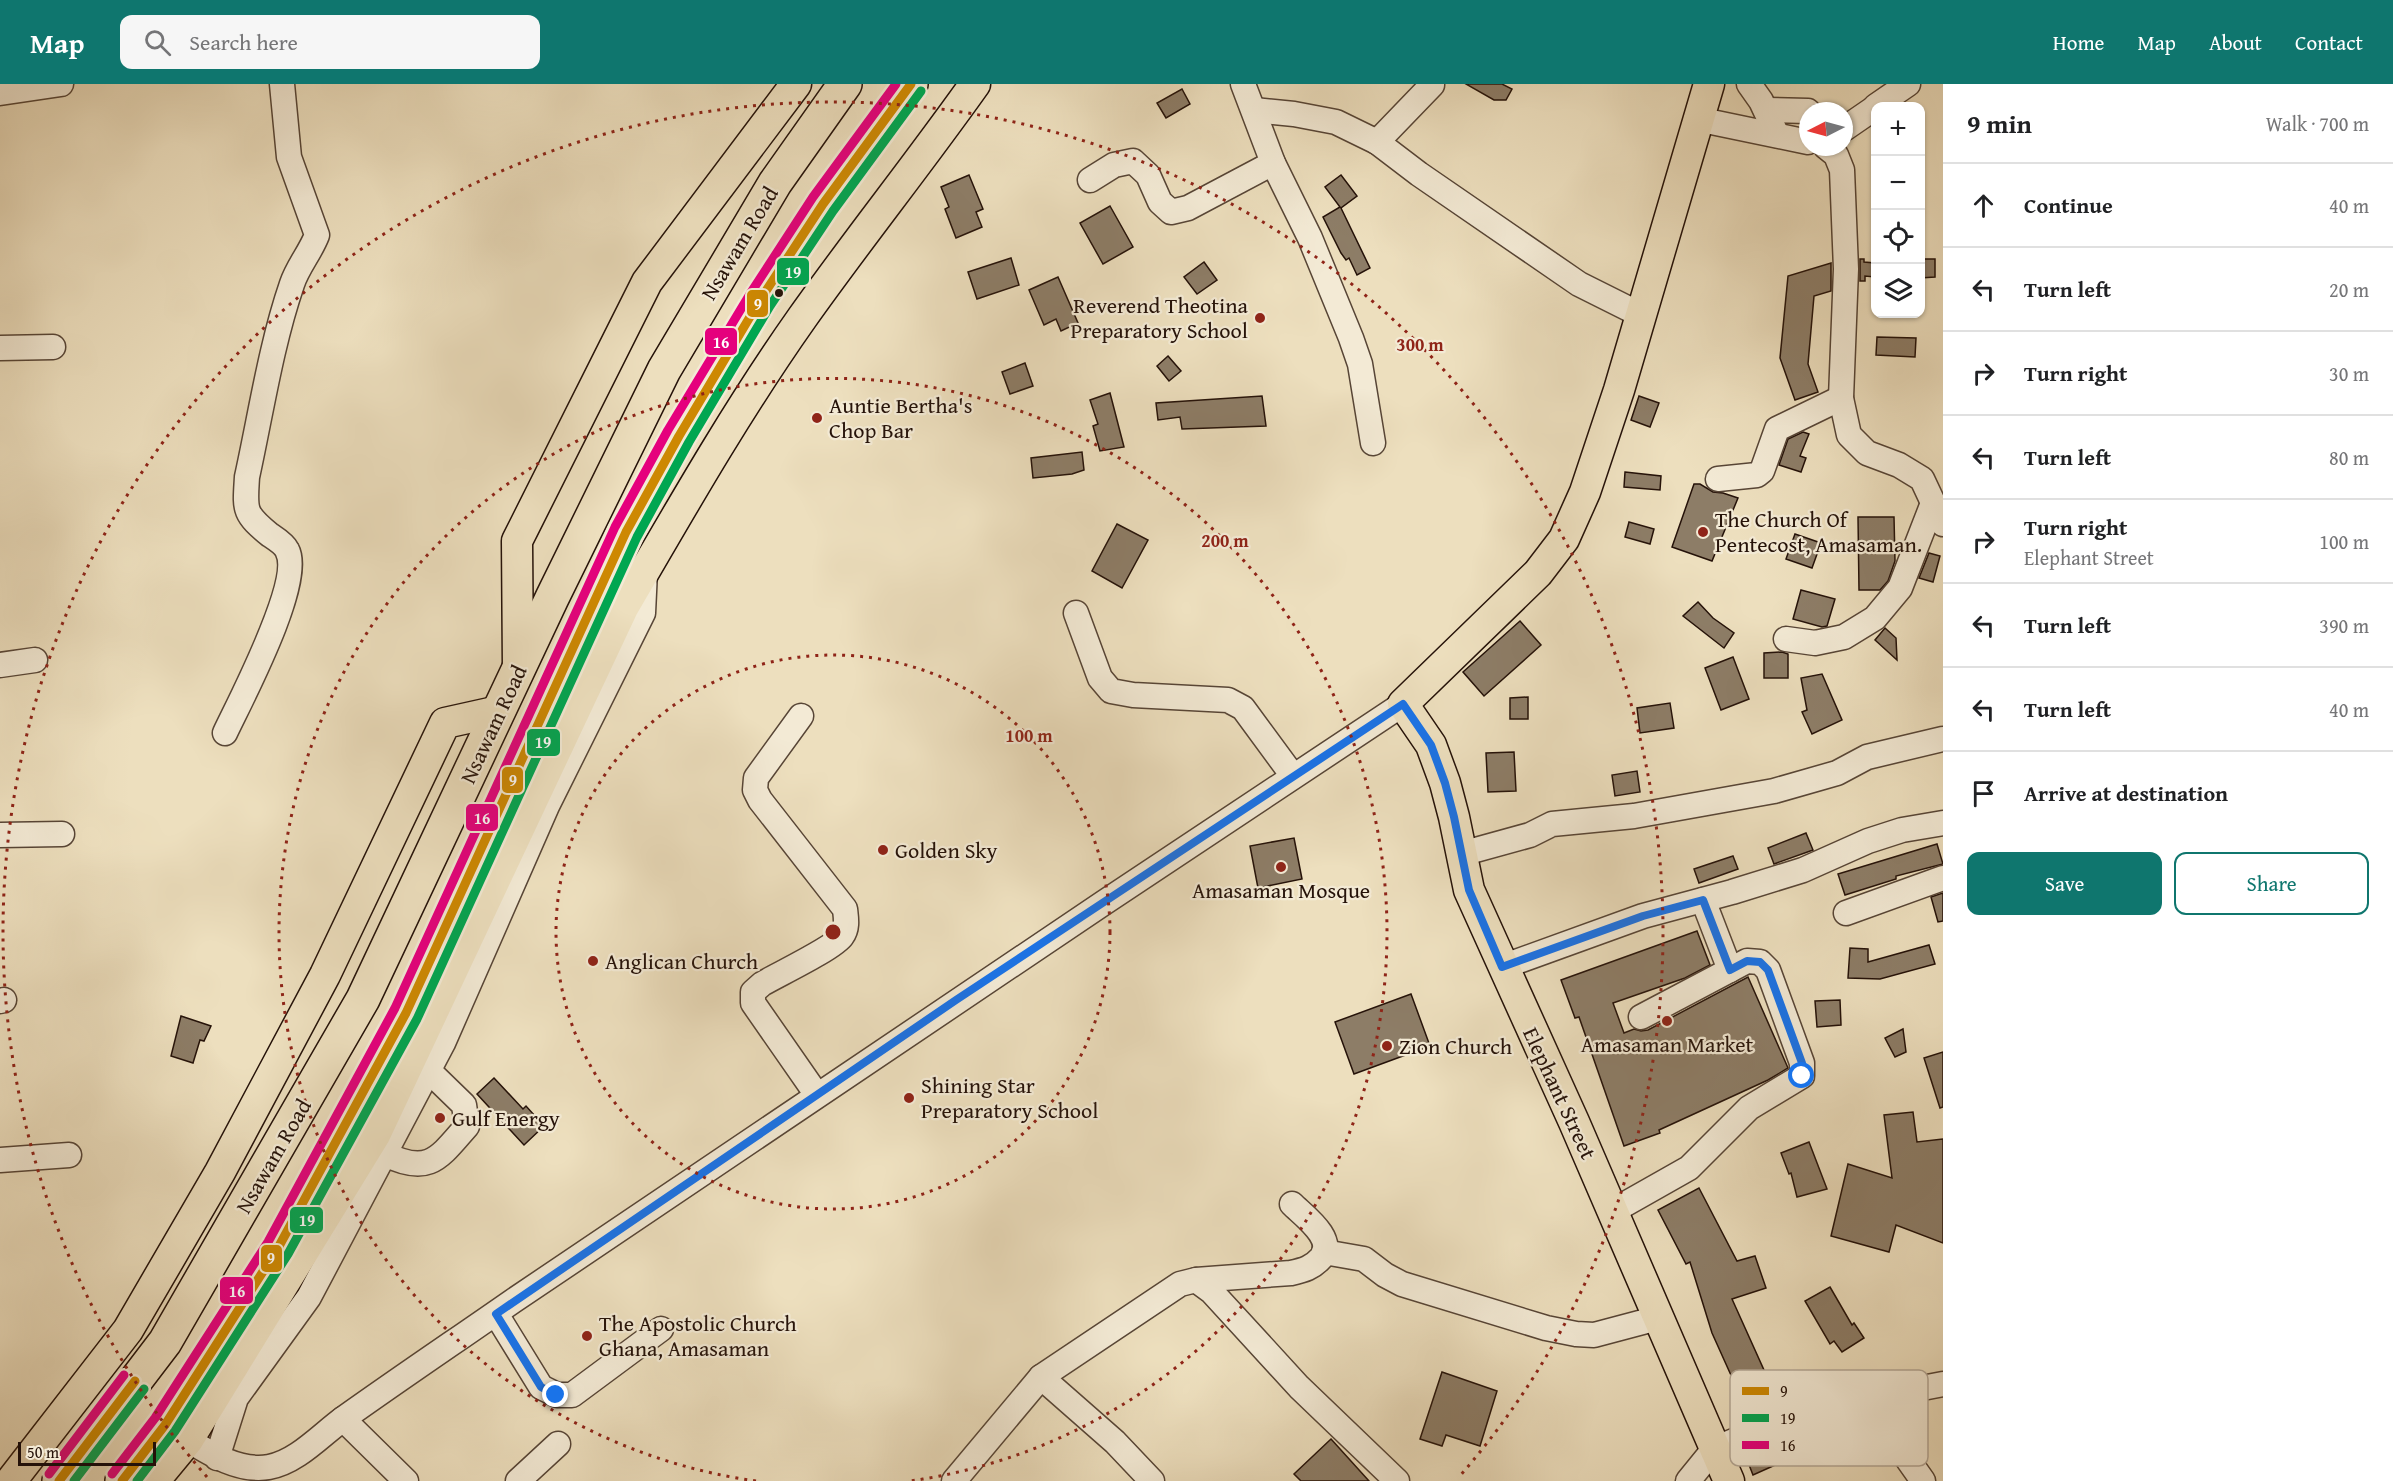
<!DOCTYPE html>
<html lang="en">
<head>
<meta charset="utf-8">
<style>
	:root { --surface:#fff; --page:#f6f6f6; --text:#202124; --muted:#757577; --line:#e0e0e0; --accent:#0f766e }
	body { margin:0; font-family:"Gentium Book Plus",serif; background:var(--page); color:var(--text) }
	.controls { position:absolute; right:18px; top:18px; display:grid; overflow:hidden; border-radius:12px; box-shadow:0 2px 4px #0004 }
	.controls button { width:54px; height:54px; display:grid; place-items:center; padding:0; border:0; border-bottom:2px solid var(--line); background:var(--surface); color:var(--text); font:30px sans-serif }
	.compass { position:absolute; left:1799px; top:18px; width:54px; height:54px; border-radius:50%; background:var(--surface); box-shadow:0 2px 4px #0004; rotate:264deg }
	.scale { position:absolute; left:18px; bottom:15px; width:138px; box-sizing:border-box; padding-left:6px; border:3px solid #251209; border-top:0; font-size:16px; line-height:21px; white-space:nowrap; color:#251209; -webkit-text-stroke:4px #f3ead5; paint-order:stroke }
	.stop { position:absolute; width:18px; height:18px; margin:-14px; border:4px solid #1a73e8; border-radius:50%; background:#fff }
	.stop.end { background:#1a73e8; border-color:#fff; box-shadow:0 2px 6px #0008 }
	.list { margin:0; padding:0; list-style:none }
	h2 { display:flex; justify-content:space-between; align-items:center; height:78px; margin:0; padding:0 24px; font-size:26px }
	h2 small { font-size:20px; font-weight:400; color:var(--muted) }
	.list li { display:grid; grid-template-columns:39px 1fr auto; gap:18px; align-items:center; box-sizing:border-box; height:84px; padding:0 24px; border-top:2px solid var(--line) }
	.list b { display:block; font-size:22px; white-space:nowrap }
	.list p { margin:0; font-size:20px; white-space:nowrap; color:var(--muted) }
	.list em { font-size:20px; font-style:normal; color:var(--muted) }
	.actions { display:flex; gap:12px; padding:18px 24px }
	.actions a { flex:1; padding:14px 0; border:2px solid var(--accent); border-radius:12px; text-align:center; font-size:21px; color:var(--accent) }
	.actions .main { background:var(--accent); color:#fff }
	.icon { flex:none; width:33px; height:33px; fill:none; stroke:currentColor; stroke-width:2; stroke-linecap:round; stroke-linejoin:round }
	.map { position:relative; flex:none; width:1943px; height:1397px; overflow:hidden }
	header { display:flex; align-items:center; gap:36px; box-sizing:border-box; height:84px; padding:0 30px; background:var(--accent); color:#fff }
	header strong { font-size:28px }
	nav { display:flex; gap:33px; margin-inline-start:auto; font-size:21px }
	.search { width:420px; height:54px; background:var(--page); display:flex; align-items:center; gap:15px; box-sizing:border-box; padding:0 21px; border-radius:12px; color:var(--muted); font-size:22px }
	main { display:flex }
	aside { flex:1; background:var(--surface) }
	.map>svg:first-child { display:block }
</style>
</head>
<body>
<header>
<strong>Map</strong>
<div class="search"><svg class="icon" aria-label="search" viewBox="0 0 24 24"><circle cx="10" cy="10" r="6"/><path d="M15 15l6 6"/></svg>Search here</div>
<nav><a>Home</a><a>Map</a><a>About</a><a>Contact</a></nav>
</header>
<main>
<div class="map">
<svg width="1943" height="1397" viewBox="0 0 1943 1397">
	<rect width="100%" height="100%" fill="#eddfbe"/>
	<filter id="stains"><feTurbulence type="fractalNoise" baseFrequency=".00333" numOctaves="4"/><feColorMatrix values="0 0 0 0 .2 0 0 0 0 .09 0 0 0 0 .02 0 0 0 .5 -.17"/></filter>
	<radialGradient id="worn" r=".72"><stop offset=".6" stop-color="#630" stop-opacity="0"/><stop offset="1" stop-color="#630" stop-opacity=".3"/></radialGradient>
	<!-- building -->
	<g fill="#8d7d67" stroke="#251209" stroke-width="1.5">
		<path d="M1466 0H1502L1512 5 1506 16H1494Z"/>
		<path d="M1182 5 1190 20 1166 34 1157 19Z"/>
		<path d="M969 91 983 125 976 128 982 143 956 154 945 125 949 123 941 103Z"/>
		<path d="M1341 91 1357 112 1341 124 1370 184 1357 191 1349 174 1346 176 1341 169 1323 133 1340 123 1325 103Z"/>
		<path d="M1110 122 1133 163 1103 180 1080 139Z"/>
		<path d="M1011 174 1019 201 977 215 968 188Z"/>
		<path d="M1860 175H1864V178L1875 179V193L1865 192V197H1860Z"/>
		<path d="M1920 175H1935V193L1920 194Z"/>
		<path d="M1204 178 1217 196 1197 210 1184 193Z"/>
		<path d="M1831 179V207L1814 212 1808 280 1818 308 1795 316 1780 274 1788 192Z"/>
		<path d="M1058 193 1078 239 1061 247 1056 235 1044 241 1029 206Z"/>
		<path d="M1877 253 1916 254 1915 273 1876 271Z"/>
		<path d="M1168 272 1181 287 1169 297 1157 282Z"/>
		<path d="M1025 279 1033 302 1010 310 1002 288Z"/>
		<path d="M1110 309 1124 363 1100 367 1093 342 1098 340 1090 316Z"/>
		<path d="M1262 312 1266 342 1182 345 1180 333 1158 336 1156 319Z"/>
		<path d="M1639 312 1659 319 1650 343 1631 336Z"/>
		<path d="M1803 348 1809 350 1800 372 1806 374 1801 388 1779 381 1788 355Z"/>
		<path d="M1082 368 1084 386 1072 390 1033 394 1031 374Z"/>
		<path d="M1625 388 1661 392 1660 406 1624 403Z"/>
		<path d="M1694 400H1700L1713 408 1723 409 1738 414 1712 477 1672 463Z"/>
		<path d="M1858 433H1894L1895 477 1888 497 1880 506H1859Z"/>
		<path d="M1629 438 1654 445 1650 460 1625 453Z"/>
		<path d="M1117 440 1148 456 1122 504 1092 487Z"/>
		<path d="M1795 450 1821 459 1812 484 1786 475Z"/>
		<path d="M1929 469 1940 472 1933 498 1919 494Z"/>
		<path d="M1801 506 1835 515 1827 542 1822 543 1793 535Z"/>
		<path d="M1698 518 1713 534 1734 549 1724 564 1683 532Z"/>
		<path d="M1520 537 1541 561 1484 612 1463 588Z"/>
		<path d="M1885 544 1896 554 1897 576 1875 556Z"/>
		<path d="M1782 568 1788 570V594H1764V569Z"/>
		<path d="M1733 573 1749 615 1721 626 1705 584Z"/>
		<path d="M1822 590 1842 636 1812 650 1802 628 1807 626 1801 594Z"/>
		<path d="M1528 613V635H1510V614Z"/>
		<path d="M1670 619 1674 644 1640 649 1637 624Z"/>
		<path d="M1514 668 1516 707 1488 708 1486 669Z"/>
		<path d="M1637 687 1640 708 1615 712 1612 691Z"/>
		<path d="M1806 749 1813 766 1774 780 1768 764Z"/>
		<path d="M1294 754 1302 795 1258 804 1250 762Z"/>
		<path d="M1937 760 1943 780 1896 792V795L1845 811 1838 790Z"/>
		<path d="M1733 772 1738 785 1699 799 1694 785Z"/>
		<path d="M1943 809V837L1938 838 1931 813Z"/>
		<path d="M1697 847 1710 881 1685 894 1613 919 1624 949 1634 945 1641 947 1648 946 1748 893 1788 984 1768 996 1659 1046 1660 1049 1624 1062 1579 933 1575 934 1561 896Z"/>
		<path d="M1929 861 1935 880 1880 895 1848 894 1850 864 1868 865V878Z"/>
		<path d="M1411 910 1430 962 1354 990 1335 938Z"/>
		<path d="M1840 916 1841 941 1817 943 1815 917Z"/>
		<path d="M181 932 211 942 204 957 200 956 193 979 171 972Z"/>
		<path d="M1903 945 1906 968 1895 973 1885 954Z"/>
		<path d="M1943 968V1023L1940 1024 1924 974Z"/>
		<path d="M494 994 523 1025 526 1022 544 1042 524 1061 477 1010Z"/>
		<path d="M1913 1028 1917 1058 1943 1055V1159L1896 1141 1889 1168 1831 1152 1848 1080 1892 1094 1884 1031Z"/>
		<path d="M1809 1058 1827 1105 1797 1113 1791 1089 1789 1090 1781 1069Z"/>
		<path d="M1699 1104 1737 1177 1755 1172 1766 1204 1732 1215 1768 1295 1739 1309 1712 1249 1690 1178 1686 1180 1658 1126Z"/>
		<path d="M1830 1203 1852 1241 1854 1239 1864 1254 1842 1268 1834 1257 1830 1260 1805 1217Z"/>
		<path d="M1442 1288 1497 1307 1480 1362 1446 1351 1442 1362 1420 1355Z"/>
		<path d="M1331 1355 1369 1397H1301L1294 1390Z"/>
		<path d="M1774 1356 1784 1377 1753 1391 1744 1368Z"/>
	</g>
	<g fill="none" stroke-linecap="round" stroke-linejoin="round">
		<defs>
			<g id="minor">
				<path d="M1243 0 1273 79 1310 154 1351 254 1360 280 1373 359"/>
				<path d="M1749 0 1761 17 1777 51"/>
				<path d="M0 9 61 0"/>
				<path d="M1876 22 1908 0"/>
				<path d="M1254 26 1294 30 1336 38 1377 58 1419 90 1579 200 1641 231"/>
				<path d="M1766 26 1808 27"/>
				<path d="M1697 35 1808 58"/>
				<path d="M1844 45 1876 23"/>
				<path d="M1377 58 1432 1"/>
				<path d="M1826 63 1836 71 1842 86 1846 185 1841 314 1849 351 1867 369 1899 381 1922 395 1943 440"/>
				<path d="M1090 96 1114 81 1133 77 1148 91 1160 118 1171 128 1188 124 1273 79"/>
				<path d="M0 264 53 263"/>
				<path d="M1718 395 1757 391 1762 387 1777 345 1841 314"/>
				<path d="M1076 529 1100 594 1111 607 1133 611 1228 616 1243 624 1293 692"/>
				<path d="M1786 555 1815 559 1844 553 1875 534 1900 504 1933 419"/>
				<path d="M0 581 35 576"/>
				<path d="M801 632 756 694 755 706 760 716 845 825C846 834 848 844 842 852 834 864 777 891 762 900L753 908V919L817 1011"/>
				<path d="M225 649C240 617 304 497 287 466 284 460 276 455 270 451 243 429 245 426 247 393 261 329 271 261 292 200 298 182 310 169 317 151L289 73 282 0"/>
				<path d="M0 751 62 750"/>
				<path d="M1461 770 1530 751 1552 740 1634 732 1774 707 1837 689 1867 673 1943 655"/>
				<path d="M1703 816 1730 886"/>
				<path d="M1846 829 1943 794"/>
				<path d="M1502 883 1643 832 1732 808 1803 786 1868 757 1902 746 1943 739"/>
				<path d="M0 917 4 916"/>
				<path d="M385 1070C429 1092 439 1074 467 1042L464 1021 429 987"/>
				<path d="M0 1076 69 1071"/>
				<path d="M1613 1127 1689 1084 1749 1024 1802 992V979L1768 886 1760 878 1747 877 1641 933"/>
				<path d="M1324 1168 1364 1175 1385 1191 1402 1200 1546 1244 1576 1250 1594 1251 1658 1234"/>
				<path d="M1196 1196 1211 1207 1299 1303 1397 1397"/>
				<path d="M496 1230 541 1303 557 1311H572L661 1245"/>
				<path d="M1041 1293 1115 1358 1152 1397"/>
				<path d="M1891 1310 1897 1360 1923 1397"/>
				<path d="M343 1335 406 1397"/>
				<path d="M175 1348C202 1364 235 1389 269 1383 297 1378 321 1351 343 1335 399 1295 457 1256 513 1217 808 1016 1105 817 1403 620"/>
				<path d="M217 1374 236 1314 309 1213 443 959 547 722 643 529 645 487"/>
				<path d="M518 1397 558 1360"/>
				<path d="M954 1397 1041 1293 1180 1200 1196 1196 1291 1189C1304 1186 1312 1184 1321 1174 1337 1155 1304 1132 1292 1120"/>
				<path d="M1688 1397 1714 1365 1813 1325 1943 1300"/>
			</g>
			<g id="major">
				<path d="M1709 0 1619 306 1585 408 1564 455 1538 489 1403 620 1431 661 1445 699 1454 733 1469 806 1574 1038 1729 1397"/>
				<path d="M518 586 517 457 647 198 796 0"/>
				<path d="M11 1397 128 1246 220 1088 325 891 445 639 499 627"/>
				<path d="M154 1397 188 1356 375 1051 623 524C680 426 737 326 802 234 858 155 919 79 975 0"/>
			</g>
			<g id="highway">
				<path d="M59 1397 165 1258 363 915 552 514 664 286 775 99 845 0"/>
				<path d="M122 1397 165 1341 278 1164 406 929 575 563 626 448 679 352 760 216 823 120 911 0"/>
			</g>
		</defs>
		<!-- minor casing -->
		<use href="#minor" stroke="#574536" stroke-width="27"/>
		<!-- major casing -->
		<use href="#major" stroke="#251209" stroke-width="33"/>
		<!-- highway casing -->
		<use href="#highway" stroke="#251209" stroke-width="36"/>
		<!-- minor -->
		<use href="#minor" stroke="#f3ead5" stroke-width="24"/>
		<!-- major -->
		<use href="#major" stroke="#eddfbe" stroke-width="30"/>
		<!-- highway -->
		<use href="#highway" stroke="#eddfbe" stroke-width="33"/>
		<defs>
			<g id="bus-1">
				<path d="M59 1397 135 1297"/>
				<path d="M122 1397 165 1341 278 1164 406 929 626 448 679 352 760 216 823 120 911 0"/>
			</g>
			<g id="bus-2">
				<path d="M74 1397 144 1305"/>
				<path d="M137 1397 175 1347 288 1170 417 935 637 453 689 358 770 222 833 127 921 7"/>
			</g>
			<g id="bus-3">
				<path d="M49 1390 124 1291"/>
				<path d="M112 1390 155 1334 268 1158 395 924 615 443 668 346 750 210 813 113 896 0"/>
			</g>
		</defs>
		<!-- bus-1 casing -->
		<use href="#bus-1" stroke="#f3ead5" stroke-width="14"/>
		<!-- bus-2 casing -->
		<use href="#bus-2" stroke="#f3ead5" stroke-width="14"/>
		<!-- bus-3 casing -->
		<use href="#bus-3" stroke="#f3ead5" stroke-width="14"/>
		<!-- bus-1 -->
		<use href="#bus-1" stroke="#cd8802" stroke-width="9"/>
		<!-- bus-2 -->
		<use href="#bus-2" stroke="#00a651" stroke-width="9"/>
		<!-- bus-3 -->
		<use href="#bus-3" stroke="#e5007d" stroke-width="9"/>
	</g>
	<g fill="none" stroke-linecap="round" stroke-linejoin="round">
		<!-- route -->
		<path stroke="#1a73e8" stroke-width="8" d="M556 1311 541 1303 496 1230 956 916 1403 620 1431 661 1445 699 1454 733 1469 806 1502 883 1643 832 1703 816 1730 886 1747 877 1760 878 1768 886 1802 979V992"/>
	</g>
	<!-- distance rings -->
	<g fill="none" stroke="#8f2418" stroke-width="3" stroke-dasharray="3 6">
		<circle cx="833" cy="848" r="277"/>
		<path d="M756 1397A554 554 0 1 1 910 1397"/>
		<path d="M207 1393A830 830 0 1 1 1459 1393"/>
	</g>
	<!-- markers -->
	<circle fill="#251209" stroke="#f3ead5" stroke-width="2" cx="779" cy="209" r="5"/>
	<g fill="#8f2418" stroke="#f3ead5" stroke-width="2">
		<circle cx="1260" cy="234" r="6"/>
		<circle cx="817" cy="334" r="6"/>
		<circle cx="1703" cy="448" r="6"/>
		<circle cx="883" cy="766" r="6"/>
		<circle cx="1281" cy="783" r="6"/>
		<circle cx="593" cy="877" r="6"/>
		<circle cx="1667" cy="937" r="6"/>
		<circle cx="1387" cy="962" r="6"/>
		<circle cx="909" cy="1014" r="6"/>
		<circle cx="440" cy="1034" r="6"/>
		<circle cx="587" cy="1252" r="6"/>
	</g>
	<g text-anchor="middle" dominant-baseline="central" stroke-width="4.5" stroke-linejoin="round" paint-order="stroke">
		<!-- street labels -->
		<g font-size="22" fill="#251209" stroke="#f3ead5">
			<text transform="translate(739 159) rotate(-59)">Nsawam Road</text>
			<text transform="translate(493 640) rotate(-65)">Nsawam Road</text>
			<text transform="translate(1560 1009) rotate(65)">Elephant Street</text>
			<text transform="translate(273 1072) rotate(-60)">Nsawam Road</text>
		</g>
		<!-- poi labels -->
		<g font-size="22" fill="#251209" stroke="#f3ead5" text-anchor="start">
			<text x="1248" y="221" text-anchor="end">Reverend Theotina<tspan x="1248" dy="25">Preparatory School</tspan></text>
			<text x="829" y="321">Auntie Bertha's<tspan x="829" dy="25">Chop Bar</tspan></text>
			<text x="1715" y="435">The Church Of<tspan x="1715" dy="25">Pentecost, Amasaman.</tspan></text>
			<text x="895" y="766">Golden Sky</text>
			<text x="1281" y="806" text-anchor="middle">Amasaman Mosque</text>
			<text x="605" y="877">Anglican Church</text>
			<text x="1667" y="960" text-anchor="middle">Amasaman Market</text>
			<text x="1399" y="962">Zion Church</text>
			<text x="921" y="1001">Shining Star<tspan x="921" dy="25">Preparatory School</tspan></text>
			<text x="452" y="1034">Gulf Energy</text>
			<text x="599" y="1239">The Apostolic Church<tspan x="599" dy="25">Ghana, Amasaman</tspan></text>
		</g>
	</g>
	<!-- legend -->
	<rect x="1730" y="1286" width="198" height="96" rx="9" fill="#f3ead5" stroke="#b5a998" stroke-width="1.5"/>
	<rect x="1742" y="1303" width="27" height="8" fill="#cd8802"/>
	<rect x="1742" y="1330" width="27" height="8" fill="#00a651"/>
	<rect x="1742" y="1357" width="27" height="8" fill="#e5007d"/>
	<g font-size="16" fill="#251209">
		<text x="1780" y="1313">9</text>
		<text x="1780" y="1340">19</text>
		<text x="1780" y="1367">16</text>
	</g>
	<circle cx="833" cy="848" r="9" fill="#8f2418" stroke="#f3ead5" stroke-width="3"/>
	<g font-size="18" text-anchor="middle" font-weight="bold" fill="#8f2418" stroke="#f3ead5" stroke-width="4.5" stroke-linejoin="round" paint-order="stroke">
		<text x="1420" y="267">300 m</text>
		<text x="1225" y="463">200 m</text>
		<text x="1029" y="658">100 m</text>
	</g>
	<g stroke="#f3ead5" stroke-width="2">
		<rect x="776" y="173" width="34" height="29" rx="6" fill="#00a651"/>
		<rect x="746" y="205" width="23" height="29" rx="6" fill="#cd8802"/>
		<rect x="704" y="243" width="34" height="29" rx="6" fill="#e5007d"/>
		<rect x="526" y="644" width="35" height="29" rx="6" fill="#00a651"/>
		<rect x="501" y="682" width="23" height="28" rx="6" fill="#cd8802"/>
		<rect x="465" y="719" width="34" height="29" rx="6" fill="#e5007d"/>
		<rect x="289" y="1122" width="35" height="28" rx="6" fill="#00a651"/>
		<rect x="260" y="1160" width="23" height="29" rx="6" fill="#cd8802"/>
		<rect x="219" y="1192" width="35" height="29" rx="6" fill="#e5007d"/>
	</g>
	<g font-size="16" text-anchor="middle" font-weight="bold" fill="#fff">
		<text x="793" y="194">19</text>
		<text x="758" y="226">9</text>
		<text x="721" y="264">16</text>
		<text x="543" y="664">19</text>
		<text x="513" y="702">9</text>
		<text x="482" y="740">16</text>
		<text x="307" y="1142">19</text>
		<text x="271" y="1180">9</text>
		<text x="237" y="1213">16</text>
	</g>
	<rect width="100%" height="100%" filter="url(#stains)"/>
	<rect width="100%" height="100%" fill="url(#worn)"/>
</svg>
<div class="controls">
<button>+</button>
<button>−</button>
<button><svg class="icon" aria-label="locate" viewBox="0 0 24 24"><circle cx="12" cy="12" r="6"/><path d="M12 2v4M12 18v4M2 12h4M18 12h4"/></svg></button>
<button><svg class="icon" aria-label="layers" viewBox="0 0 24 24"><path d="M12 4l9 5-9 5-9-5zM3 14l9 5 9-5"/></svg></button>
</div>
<svg class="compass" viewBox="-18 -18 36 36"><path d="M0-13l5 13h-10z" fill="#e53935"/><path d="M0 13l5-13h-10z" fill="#757577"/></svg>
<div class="scale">50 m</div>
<div class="stop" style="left:1802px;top:992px"></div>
<div class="stop end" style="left:556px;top:1311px"></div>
</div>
<aside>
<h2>9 min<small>Walk · 700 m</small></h2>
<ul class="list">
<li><svg class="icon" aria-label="ahead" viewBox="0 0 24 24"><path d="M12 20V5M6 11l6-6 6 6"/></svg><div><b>Continue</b></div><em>40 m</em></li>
<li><svg class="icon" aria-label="left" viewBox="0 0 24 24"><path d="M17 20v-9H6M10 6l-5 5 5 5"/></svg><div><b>Turn left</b></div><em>20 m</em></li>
<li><svg class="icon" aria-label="right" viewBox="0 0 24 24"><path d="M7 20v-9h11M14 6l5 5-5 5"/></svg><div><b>Turn right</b></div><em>30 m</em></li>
<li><svg class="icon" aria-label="left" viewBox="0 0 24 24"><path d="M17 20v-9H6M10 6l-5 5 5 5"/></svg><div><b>Turn left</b></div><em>80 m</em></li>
<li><svg class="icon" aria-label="right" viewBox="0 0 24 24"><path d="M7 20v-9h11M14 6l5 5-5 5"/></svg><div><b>Turn right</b><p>Elephant Street</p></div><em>100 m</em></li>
<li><svg class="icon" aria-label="left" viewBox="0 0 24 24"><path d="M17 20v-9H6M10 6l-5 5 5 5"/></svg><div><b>Turn left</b></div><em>390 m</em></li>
<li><svg class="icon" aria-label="left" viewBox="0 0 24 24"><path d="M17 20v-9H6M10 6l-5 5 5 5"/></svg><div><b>Turn left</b></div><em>40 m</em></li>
<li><svg class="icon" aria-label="arrive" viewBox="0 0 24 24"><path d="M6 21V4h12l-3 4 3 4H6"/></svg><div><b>Arrive at destination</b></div></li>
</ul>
<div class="actions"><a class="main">Save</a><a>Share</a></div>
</aside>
</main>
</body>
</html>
